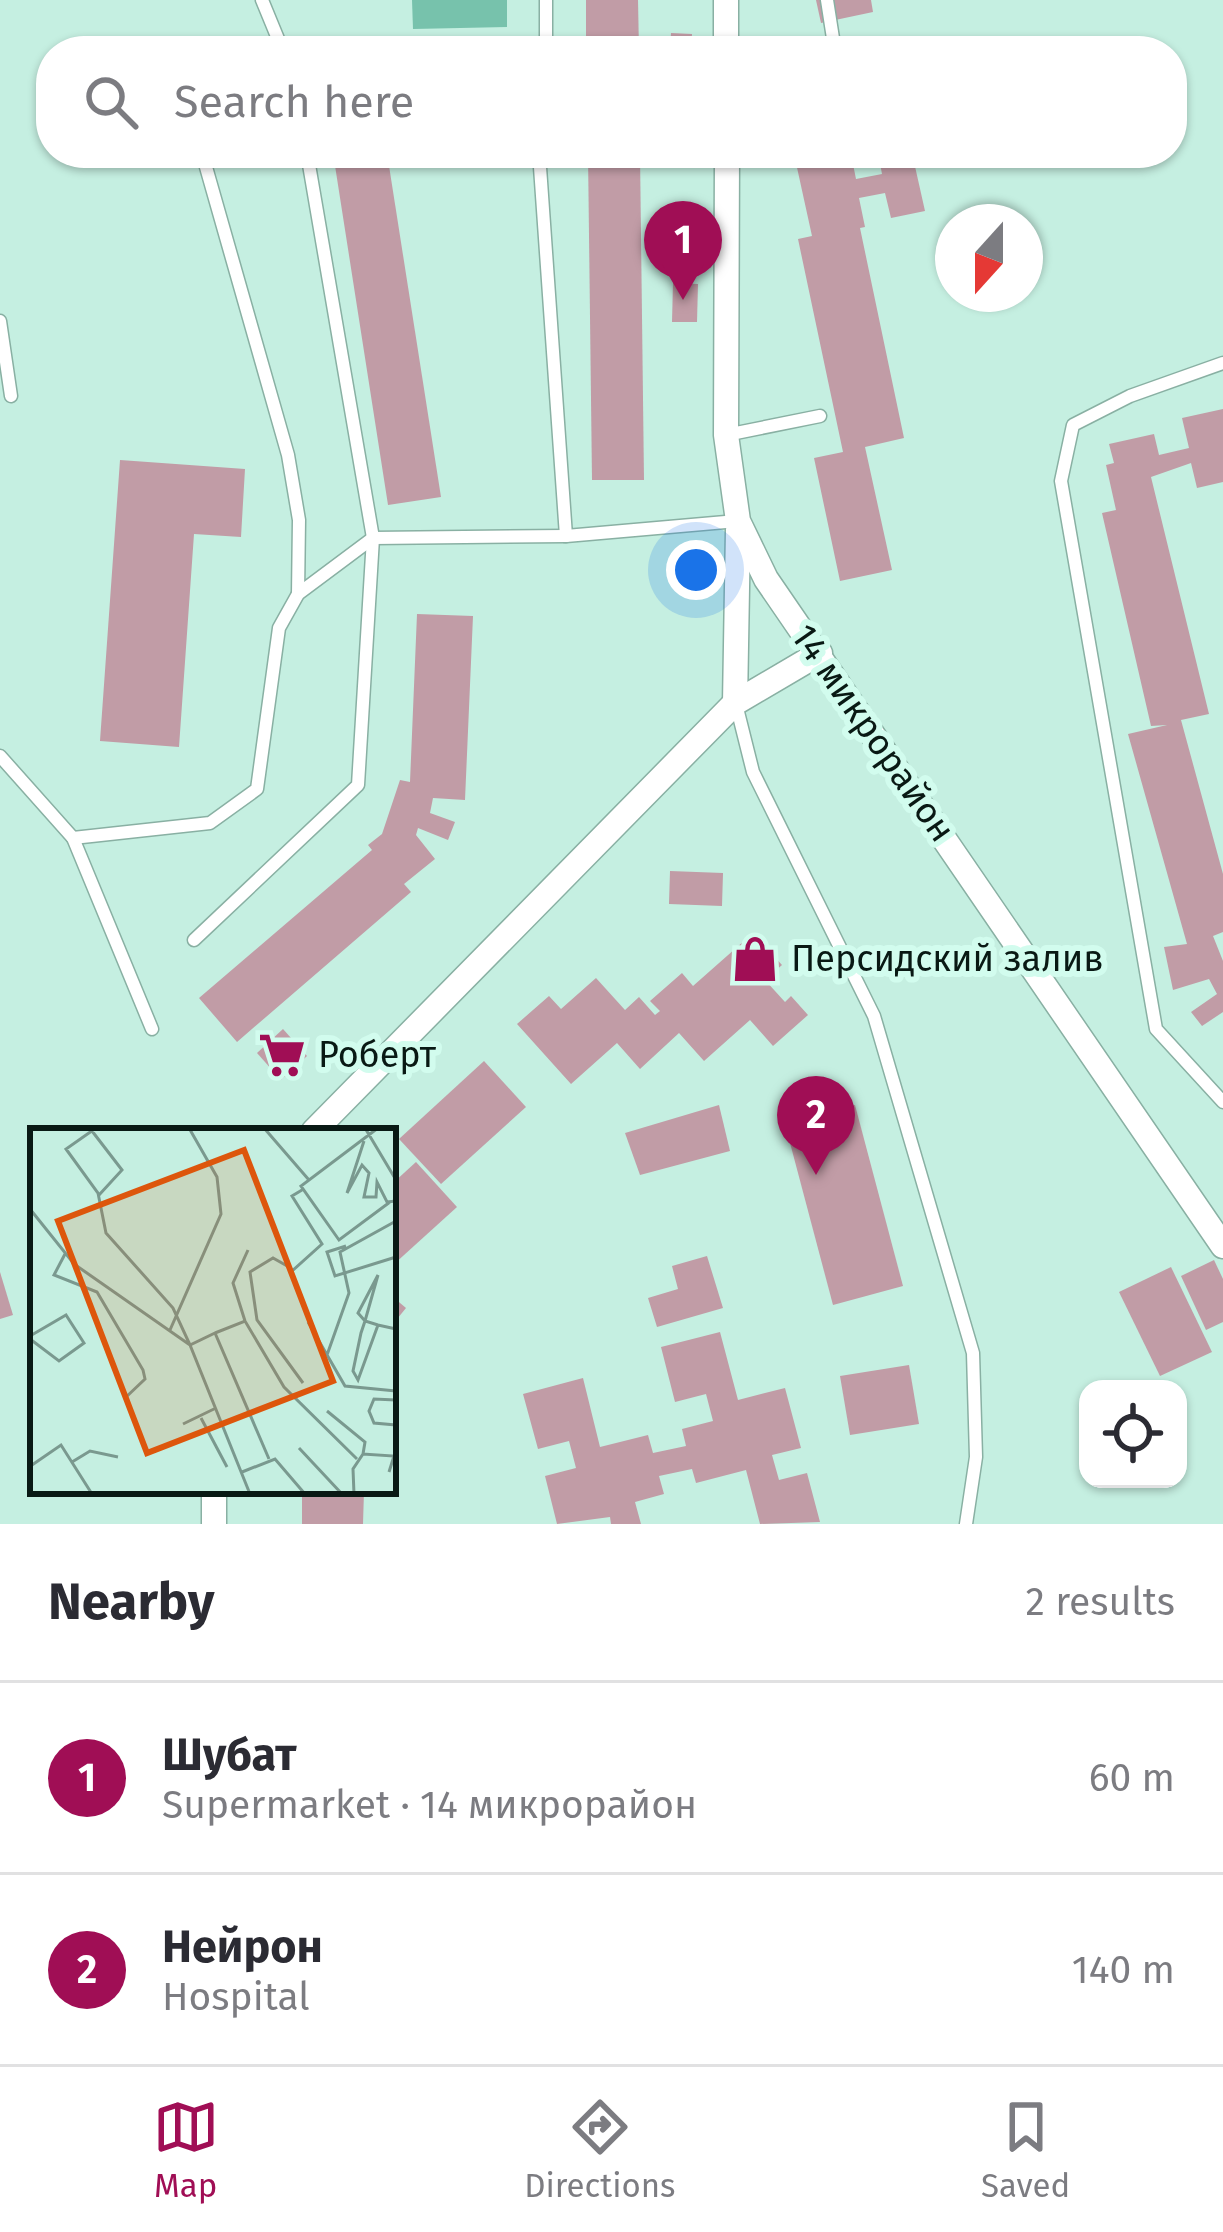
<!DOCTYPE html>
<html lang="en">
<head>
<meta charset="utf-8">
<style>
	:root { --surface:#fff; --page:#f2f2f3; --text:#2b2b33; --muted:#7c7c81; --line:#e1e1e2; --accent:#a00e55 }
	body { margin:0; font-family:"Fira Sans",sans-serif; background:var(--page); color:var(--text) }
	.controls { position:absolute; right:36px; bottom:36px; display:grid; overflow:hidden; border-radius:24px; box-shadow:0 3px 9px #0004 }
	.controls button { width:108px; height:108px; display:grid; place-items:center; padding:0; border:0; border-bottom:3px solid var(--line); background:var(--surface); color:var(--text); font:60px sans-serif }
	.compass { position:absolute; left:935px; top:204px; width:108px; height:108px; border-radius:50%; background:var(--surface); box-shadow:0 3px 9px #0004; rotate:201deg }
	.you { position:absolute; left:696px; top:570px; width:42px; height:42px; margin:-30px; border:9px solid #fff; border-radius:50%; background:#1a73e8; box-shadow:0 0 0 18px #1a73e833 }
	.badge { display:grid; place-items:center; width:78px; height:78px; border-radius:50%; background:var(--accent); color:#fff; font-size:39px; font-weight:700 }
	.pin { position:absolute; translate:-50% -99px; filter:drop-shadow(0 3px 6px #0008) }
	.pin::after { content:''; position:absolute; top:63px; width:42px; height:36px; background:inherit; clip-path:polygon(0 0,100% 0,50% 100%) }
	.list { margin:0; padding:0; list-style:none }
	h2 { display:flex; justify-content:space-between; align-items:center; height:156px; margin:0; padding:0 48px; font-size:51px }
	h2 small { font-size:39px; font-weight:400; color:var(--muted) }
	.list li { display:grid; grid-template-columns:78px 1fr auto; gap:36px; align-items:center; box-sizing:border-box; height:192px; padding:0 48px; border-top:3px solid var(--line) }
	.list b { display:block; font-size:45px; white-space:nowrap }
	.list p { margin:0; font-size:39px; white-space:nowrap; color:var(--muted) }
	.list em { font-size:39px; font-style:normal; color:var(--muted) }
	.icon { flex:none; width:66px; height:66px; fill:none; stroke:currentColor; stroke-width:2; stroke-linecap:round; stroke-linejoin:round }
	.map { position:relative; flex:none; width:1223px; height:1524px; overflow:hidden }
	.search { position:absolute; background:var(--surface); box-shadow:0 3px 9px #0004; left:36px; right:36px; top:36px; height:132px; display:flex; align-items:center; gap:30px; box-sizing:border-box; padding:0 42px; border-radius:48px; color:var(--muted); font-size:45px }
	.sheet { height:540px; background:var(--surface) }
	nav { display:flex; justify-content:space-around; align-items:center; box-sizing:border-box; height:168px; border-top:3px solid var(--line); background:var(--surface); font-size:33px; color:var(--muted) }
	nav a { display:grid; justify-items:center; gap:6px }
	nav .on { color:var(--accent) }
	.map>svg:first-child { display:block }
</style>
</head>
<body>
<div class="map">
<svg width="1223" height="1524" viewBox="0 0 1223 1524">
	<rect width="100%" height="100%" fill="#c5efe1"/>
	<!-- green -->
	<path fill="#77c2ac" d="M412 0H507V27L413 29Z"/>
	<!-- building -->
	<g fill="#c19ca6">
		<path d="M586 0H638L639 51H586Z"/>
		<path d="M816 0H871L873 12 821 23Z"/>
		<path d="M671 33 692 34 691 51H670Z"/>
		<path d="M370 44 371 51H341V48Z"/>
		<path d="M333 153H387L441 497 388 505Z"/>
		<path d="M588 153H640L644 480H592Z"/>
		<path d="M878 153H912L925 211 891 218 885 193 859 198 865 227 860 228 904 438 865 447 892 570 840 581 814 458 843 452 798 239 812 236 796 163 834 155 836 162 852 159 856 179 882 174Z"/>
		<path d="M673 283 698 284 697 322H672Z"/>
		<path d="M1223 409V482L1197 488 1191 463 1151 477 1209 714 1181 720 1223 874V932L1213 936 1223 961V1012L1202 1026 1191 1012 1217 994 1209 979 1173 990 1164 947 1187 944 1128 734 1167 725 1151 726 1102 513 1116 510 1106 465 1114 463 1109 444 1154 434 1159 455 1189 448 1182 418Z"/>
		<path d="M120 460 245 469 241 537 194 534 179 747 100 741Z"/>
		<path d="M417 614 473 616 465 800 433 798 430 813 455 822 448 840 418 828 416 835 435 859 404 884 411 892 237 1042 199 998 372 850 368 845 382 834 400 780 410 782Z"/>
		<path d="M670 871 723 873 722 906 669 904Z"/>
		<path d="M753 933 782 965 765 980 785 1002 791 996 808 1015 773 1046 750 1020 704 1061 679 1033 640 1069 617 1043 571 1084 517 1024 549 996 561 1009 596 978 625 1010 639 997 655 1015 660 1011 650 1001 682 973 693 986Z"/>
		<path d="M283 1029 307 1056 281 1080 257 1053Z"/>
		<path d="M484 1061 526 1107 441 1184 399 1139Z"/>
		<path d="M719 1105 730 1151 640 1175 625 1133Z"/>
		<path d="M855 1105 903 1286 833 1305 785 1124Z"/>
		<path d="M416 1162 457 1207 393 1265V1183Z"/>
		<path d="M707 1256 723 1308 657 1327 648 1298 678 1289 672 1266Z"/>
		<path d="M1214 1260 1223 1279V1322L1206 1330 1181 1276Z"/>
		<path d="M1171 1267 1212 1352 1160 1376 1119 1292Z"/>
		<path d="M0 1272 13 1315 0 1319Z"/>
		<path d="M393 1297 406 1308 393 1324Z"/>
		<path d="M720 1332 738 1400 785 1388 801 1448 772 1455 779 1480 807 1473 820 1522 760 1524 746 1470 696 1483 692 1469 659 1476 664 1494 635 1502 641 1524H611L610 1517 557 1524 545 1476 576 1468 569 1441 538 1449 523 1394 583 1378 600 1447 648 1435 653 1453 686 1446 682 1429 713 1421 706 1394 675 1402 661 1347Z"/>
		<path d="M909 1365 919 1424 850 1435 840 1376Z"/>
		<path d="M302 1491H364L363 1524H302Z"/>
	</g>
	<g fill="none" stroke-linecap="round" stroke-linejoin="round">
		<defs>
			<g id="lane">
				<path d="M262 0 283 51"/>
				<path d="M546 0V51"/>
				<path d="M827 0 835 51"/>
				<path d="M202 153 288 455 299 520 298 594"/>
				<path d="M307 153 373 538 566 536"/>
				<path d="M539 153 566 536 737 521"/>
				<path d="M0 321 11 396"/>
				<path d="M1223 363 1130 396 1073 425 1061 481 1156 1029 1223 1102"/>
				<path d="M726 435 820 416"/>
				<path d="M736 704 753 772 874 1016 973 1353 976 1457 966 1524"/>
				<path d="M0 756 73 838 210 823 257 789 279 628 298 594 373 538"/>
				<path d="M73 838 152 1029"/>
				<path d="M194 940 358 785 373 538"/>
			</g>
			<g id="street">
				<path d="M726 0V51"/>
				<path d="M727 153 726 435 738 521 766 579 1223 1246"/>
				<path d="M735 703 738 530"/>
				<path d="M314 1131 735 703 820 653"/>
				<path d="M214 1491V1524"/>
			</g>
		</defs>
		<!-- lane casing -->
		<use href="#lane" stroke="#89b0a3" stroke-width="15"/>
		<!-- street casing -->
		<use href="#street" stroke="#89b0a3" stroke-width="27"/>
		<!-- lane -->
		<use href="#lane" stroke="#fff" stroke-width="12"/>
		<!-- street -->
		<use href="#street" stroke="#fff" stroke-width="24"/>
	</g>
	<!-- icons -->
	<defs>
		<symbol id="shop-bare" viewBox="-9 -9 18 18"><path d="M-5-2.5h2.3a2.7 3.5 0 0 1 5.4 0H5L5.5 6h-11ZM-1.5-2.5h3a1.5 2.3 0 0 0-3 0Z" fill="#a00e55" stroke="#d2fcee" stroke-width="2.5" paint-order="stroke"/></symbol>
		<symbol id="supermarket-bare" viewBox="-9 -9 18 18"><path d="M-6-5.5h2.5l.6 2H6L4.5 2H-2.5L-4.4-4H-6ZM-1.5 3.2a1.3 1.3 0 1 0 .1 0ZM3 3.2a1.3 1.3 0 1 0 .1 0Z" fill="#a00e55" stroke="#d2fcee" stroke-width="2.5" paint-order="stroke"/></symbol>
	</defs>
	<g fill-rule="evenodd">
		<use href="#shop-bare" x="722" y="926" width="66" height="66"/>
		<use href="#supermarket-bare" x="249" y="1022" width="66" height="66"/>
	</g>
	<g text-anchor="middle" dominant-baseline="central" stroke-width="12" stroke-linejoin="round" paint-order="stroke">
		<!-- street labels -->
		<g font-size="36" fill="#091914" stroke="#d2fcee">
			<text transform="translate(873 733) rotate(55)">14 микрорайон</text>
		</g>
		<!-- poi labels -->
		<g font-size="36" fill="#091914" stroke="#d2fcee" text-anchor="start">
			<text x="791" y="959">Персидский залив</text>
			<text x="318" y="1055">Роберт</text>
		</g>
	</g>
	<!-- overview -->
	<g transform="translate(30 1128)">
		<rect width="366" height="366" fill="#c5efe1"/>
		<path fill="none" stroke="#7a998f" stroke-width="3" d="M66 0 36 21 68 65 76 105 143 180 160 217 185 205 239 331M234 0 279 52M335 0 366 52M348 0 271 58 309 112 360 74M62 3 92 42 69 67M334 13 317 65 332 37 339 45 334 69H346L347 54 357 74 366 73M0 81 44 136 160 217 220 366M316 118 297 124 305 148 366 129M35 126 24 147 67 164 113 242 115 251 94 271M262 143 292 116 262 68 272 62M215 193 203 155 218 122M278 194 315 258 366 263M348 197 335 193 328 185 348 147 335 193 331 205 323 243 328 252 348 197 366 201M140 202 191 86 187 49 159 0M185 205 215 193 254 259 327 331M0 208 36 187 54 215 29 233 0 211M297 227 319 165 310 124 366 93M273 255 227 192 220 144 243 130 259 139 275 179M366 272 344 271 339 283 344 295 366 297M297 283 335 314 333 326M171 290 197 339M153 296 186 280M269 320 312 366M42 334 60 323 88 329M2 337 31 317 62 366M212 344 245 331 275 366M324 366 323 341 333 326 364 328 359 344"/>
		<path fill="#dd560c" fill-opacity="0.15" stroke="#dd560c" stroke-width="6" d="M214 22 303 253 117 325 28 93Z"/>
		<rect width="366" height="366" fill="none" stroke="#091914" stroke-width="6"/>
	</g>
</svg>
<div class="controls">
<button><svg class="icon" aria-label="locate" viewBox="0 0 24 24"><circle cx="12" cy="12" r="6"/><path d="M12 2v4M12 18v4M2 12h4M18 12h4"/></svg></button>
</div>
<svg class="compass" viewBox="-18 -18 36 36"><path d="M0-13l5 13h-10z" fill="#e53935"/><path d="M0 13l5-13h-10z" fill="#7c7c81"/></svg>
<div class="you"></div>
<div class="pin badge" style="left:683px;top:300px">1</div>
<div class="pin badge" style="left:816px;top:1175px">2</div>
<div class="search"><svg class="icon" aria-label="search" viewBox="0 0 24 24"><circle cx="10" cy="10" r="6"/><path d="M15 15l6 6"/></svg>Search here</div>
</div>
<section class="sheet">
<h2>Nearby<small>2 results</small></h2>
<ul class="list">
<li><span class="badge">1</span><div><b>Шубат</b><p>Supermarket · 14 микрорайон</p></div><em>60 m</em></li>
<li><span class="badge">2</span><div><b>Нейрон</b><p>Hospital</p></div><em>140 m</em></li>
</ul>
</section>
<nav>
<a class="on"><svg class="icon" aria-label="map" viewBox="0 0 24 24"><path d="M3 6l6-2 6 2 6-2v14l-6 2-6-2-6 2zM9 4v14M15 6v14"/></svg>Map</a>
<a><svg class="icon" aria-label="directions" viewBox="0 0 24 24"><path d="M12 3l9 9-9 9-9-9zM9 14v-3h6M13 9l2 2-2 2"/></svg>Directions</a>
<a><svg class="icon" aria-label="saved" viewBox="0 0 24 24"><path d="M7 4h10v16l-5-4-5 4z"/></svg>Saved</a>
</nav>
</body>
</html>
